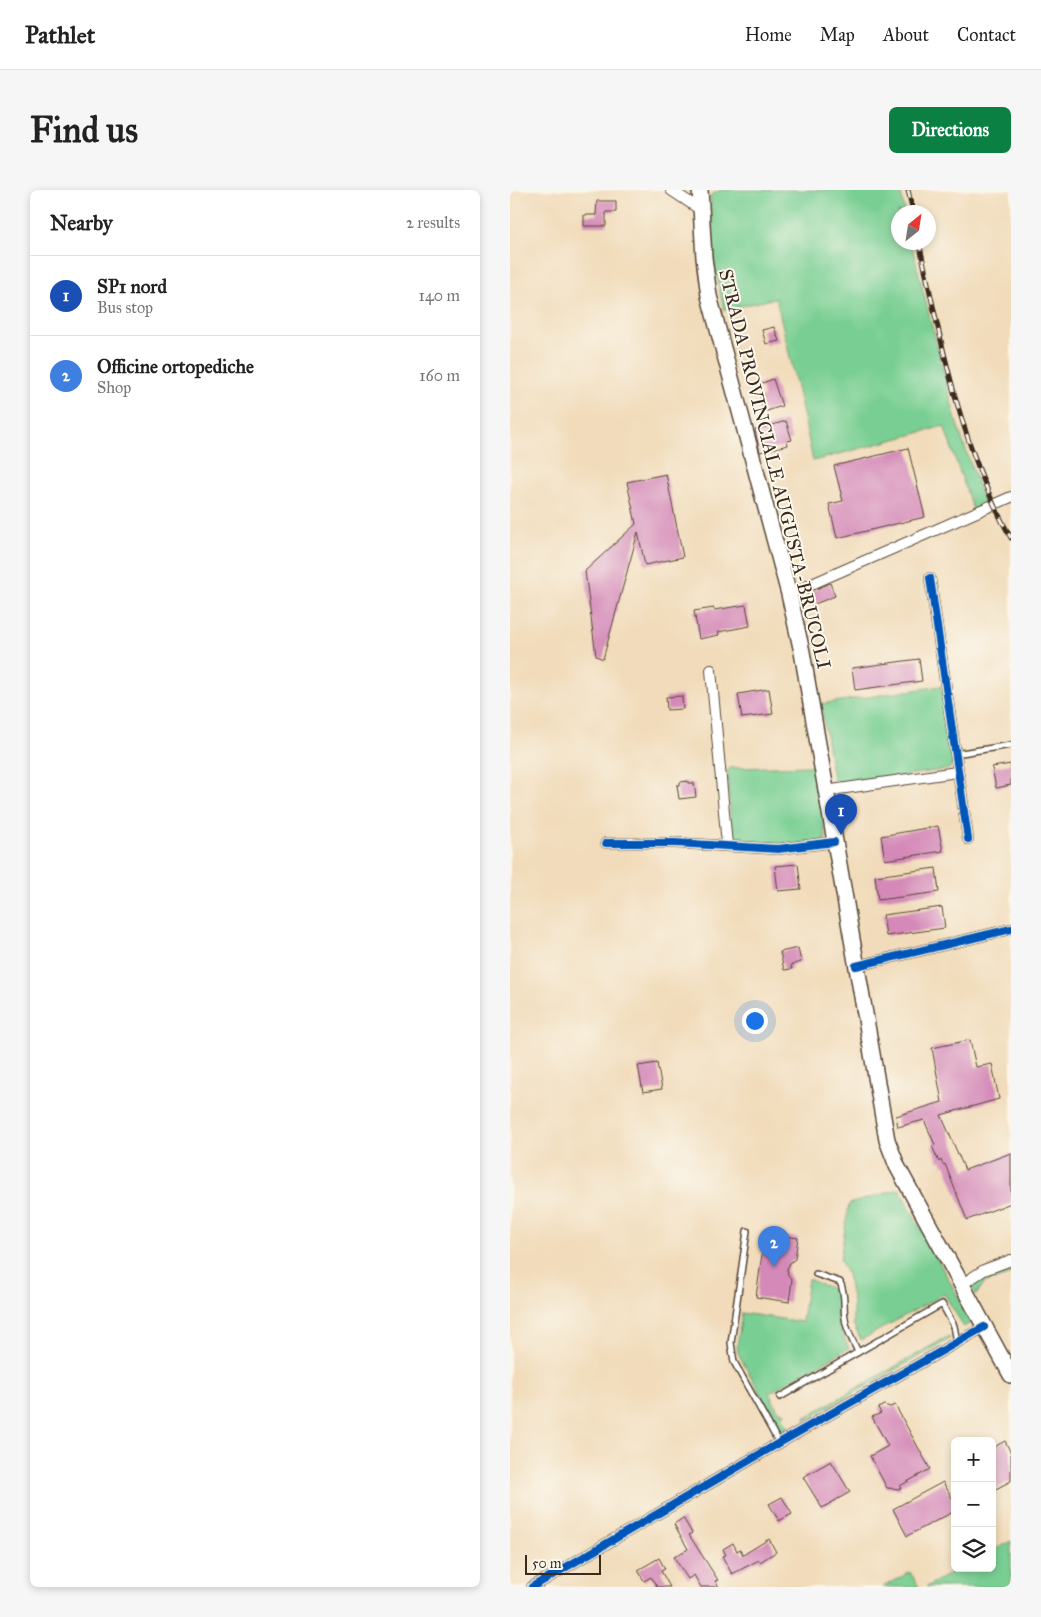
<!DOCTYPE html>
<html lang="en">
<head>
<meta charset="utf-8">
<style>
	:root { --surface:#fff; --page:#f6f6f6; --text:#222; --muted:#767676; --line:#e0e0e0; --accent:#0b8043 }
	body { margin:0; font-family:"IM FELL Great Primer",serif; background:var(--page); color:var(--text) }
	.controls { position:absolute; right:15px; bottom:15px; display:grid; overflow:hidden; border-radius:8px; box-shadow:0 2px 8px #0003 }
	.controls button { width:45px; height:45px; display:grid; place-items:center; padding:0; border:0; border-bottom:1px solid var(--line); background:var(--surface); color:var(--text); font:25px sans-serif }
	.compass { position:absolute; left:381px; top:15px; width:45px; height:45px; border-radius:50%; background:var(--surface); box-shadow:0 2px 8px #0003; rotate:30deg }
	.scale { position:absolute; left:15px; bottom:12px; width:76px; box-sizing:border-box; padding-left:5px; border:2px solid #3b2a1e; border-top:0; font-size:14px; line-height:18px; white-space:nowrap; color:#3b2a1e; -webkit-text-stroke:4px #fbf7ec; paint-order:stroke }
	.you { position:absolute; left:244px; top:830px; width:18px; height:18px; margin:-12px; border:4px solid #fff; border-radius:50%; background:#1a73e8; box-shadow:0 0 0 8px #1a73e833 }
	.badge { display:grid; place-items:center; width:32px; height:32px; border-radius:50%; background:var(--accent); color:#fff; font-size:16px; font-weight:700 }
	.pin { position:absolute; translate:-50% -41px; filter:drop-shadow(0 1px 2px #0008) }
	.pin::after { content:''; position:absolute; top:26px; width:18px; height:15px; background:inherit; clip-path:polygon(0 0,100% 0,50% 100%) }
	.list { margin:0; padding:0; list-style:none }
	h2 { display:flex; justify-content:space-between; align-items:center; height:65px; margin:0; padding:0 20px; font-size:21px }
	h2 small { font-size:16px; font-weight:400; color:var(--muted) }
	.list li { display:grid; grid-template-columns:32px 1fr auto; gap:15px; align-items:center; box-sizing:border-box; height:80px; padding:0 20px; border-top:1px solid var(--line) }
	.list b { display:block; font-size:19px; white-space:nowrap }
	.list p { margin:0; font-size:16px; white-space:nowrap; color:var(--muted) }
	.list em { font-size:16px; font-style:normal; color:var(--muted) }
	.icon { flex:none; width:28px; height:28px; fill:none; stroke:currentColor; stroke-width:2; stroke-linecap:round; stroke-linejoin:round }
	.map { position:relative; flex:none; width:501px; height:1397px; overflow:hidden; border-radius:8px }
	header { display:flex; align-items:center; gap:30px; box-sizing:border-box; height:70px; padding:0 25px; background:var(--surface); border-bottom:1px solid var(--line) }
	header strong { font-size:24px }
	nav { display:flex; gap:28px; margin-inline-start:auto; font-size:18px }
	.intro { display:flex; align-items:center; justify-content:space-between; box-sizing:border-box; height:120px; padding:0 30px }
	h1 { margin:0; font-size:35px }
	.button { padding:12px 22px; border-radius:8px; background:var(--accent); color:#fff; font-size:18px; font-weight:700 }
	main { display:flex; gap:30px; padding:0 30px }
	aside { flex:1; background:var(--surface); border-radius:8px; box-shadow:0 2px 8px #0003 }
	.map>svg:first-child { display:block }
</style>
</head>
<body>
<header>
<strong>Pathlet</strong>
<nav><a>Home</a><a>Map</a><a>About</a><a>Contact</a></nav>
</header>
<div class="intro"><h1>Find us</h1><a class="button">Directions</a></div>
<main>
<aside>
<h2>Nearby<small>2 results</small></h2>
<ul class="list">
<li><span class="badge" style="background:#1a4fb4">1</span><div><b>SP1 nord</b><p>Bus stop</p></div><em>140 m</em></li>
<li><span class="badge" style="background:#3f7fe0">2</span><div><b>Officine ortopediche</b><p>Shop</p></div><em>160 m</em></li>
</ul>
</aside>
<div class="map">
<svg width="501" height="1397" viewBox="0 0 501 1397">
	<defs>
		<pattern id="garden-furrows" width="10" height="10" patternUnits="userSpaceOnUse" patternTransform="scale(1.25)"><rect width="10" height="10" fill="#79cf93"/><path d="M-1 1l2-2M0 10L10 0M9 11l2-2" fill="none" stroke="#64a877"/></pattern>
	</defs>
	<rect width="100%" height="100%" fill="#fbf7ec"/>
	<filter id="ink" filterUnits="userSpaceOnUse"><feTurbulence type="fractalNoise" baseFrequency=".02" numOctaves="2"/><feDisplacementMap in="SourceGraphic" scale="10" xChannelSelector="R" yChannelSelector="G"/><feConvolveMatrix kernelMatrix="1 2 1 2 8 2 1 2 1" color-interpolation-filters="sRGB"/></filter>
	<filter id="wash" filterUnits="userSpaceOnUse"><feTurbulence type="fractalNoise" baseFrequency=".0096" numOctaves="4" result="noise"/><feDisplacementMap in="SourceGraphic" scale="20" xChannelSelector="R" yChannelSelector="G"/><feGaussianBlur stdDeviation="1.12" result="paint"/><feColorMatrix in="noise" values="0 0 0 0 0 0 0 0 0 0 0 0 0 0 0 0 0 1.4 0 .05"/><feComposite in="paint" operator="in"/></filter>
	<g filter="url(#wash)">
		<rect width="100%" height="100%" fill="#f1dbba"/>
		<!-- grass -->
		<g fill="#79cf93" stroke="#5a7c58">
			<path d="M210 0H390L395 22H388V52L401 53 446 231 474 313 463 320 434 236 303 271 291 214 266 108 214 120 205 79 200 6Z"/>
			<path d="M431 496 443 573 439 579 328 595 323 589 311 514Z"/>
			<path d="M304 576 316 647 315 650C293 653 237 663 222 645L217 582 220 578Z"/>
			<path d="M389 999 462 1132 454 1137 434 1104 351 1150 343 1134V1112L337 1084 330 1070 339 1014Z"/>
			<path d="M501 1074V1084L474 1093 466 1105 461 1096 473 1084Z"/>
			<path d="M298 1089 325 1100 328 1111 327 1121 328 1134 339 1158 259 1203 268 1220 275 1223 272 1227 278 1237 271 1241 228 1163 227 1156 232 1123 292 1132Z"/>
			<path d="M501 1351V1397H416L450 1378H482V1361Z"/>
			<path d="M400 1382 409 1397H373Z"/>
		</g>
		<!-- garden -->
		<path fill="url(#garden-furrows)" stroke="#5a7c58" d="M439 1146 440 1149 296 1230 294 1228Z"/>
		<g id="blocks">
			<!-- building -->
			<g fill="#d489b8">
				<path d="M87 11H106V22H96V36H74V25H86Z"/>
				<path d="M264 137 269 151 256 154 252 140Z"/>
				<path d="M263 189 272 216 254 222 250 208 254 207 250 194Z"/>
				<path d="M276 231 282 250 277 251 278 255 250 262 245 240Z"/>
				<path d="M398 258 415 327 327 348 319 314 333 311 324 276Z"/>
				<path d="M156 284 173 367 135 375 128 342 93 469 86 466 75 381 126 334 117 292Z"/>
				<path d="M320 393 325 406 302 415 297 403Z"/>
				<path d="M236 415 240 436 208 442 209 445 189 449 184 421 204 418V420Z"/>
				<path d="M409 469 412 491 345 500 342 478Z"/>
				<path d="M259 499 263 524 232 528 228 504Z"/>
				<path d="M172 506 173 519 157 520 156 507Z"/>
				<path d="M501 574V595L486 598 482 577Z"/>
				<path d="M178 591V593H184L186 607 169 609 167 595H170V592Z"/>
				<path d="M428 636 433 661 375 670 371 646Z"/>
				<path d="M288 674 291 699 268 701 265 676Z"/>
				<path d="M426 678 429 702 368 710 365 686Z"/>
				<path d="M432 717 435 738 376 746 373 725Z"/>
				<path d="M288 758 291 772 281 775 282 779 274 780 270 762Z"/>
				<path d="M460 850 466 877 482 874 489 909 431 925 455 980 501 963V1013L457 1030 435 974 433 975 431 970 429 972 422 956 425 955 414 930 388 937 386 926 432 912 422 858Z"/>
				<path d="M147 873 152 899 133 902 128 876Z"/>
				<path d="M255 1043 288 1048 285 1069 280 1073 277 1079 278 1085 282 1090 279 1112 246 1107Z"/>
				<path d="M374 1215 380 1217 385 1215 420 1279 390 1296 391 1299 377 1298 360 1266 378 1256 362 1227 371 1223 368 1218Z"/>
				<path d="M495 1251 501 1263V1291L482 1301V1258Z"/>
				<path d="M321 1271 340 1302 312 1318 293 1287Z"/>
				<path d="M433 1292 445 1313V1321L397 1346 383 1319Z"/>
				<path d="M272 1307 282 1324 269 1331 259 1314Z"/>
				<path d="M173 1328 182 1343 179 1345 208 1390 205 1391 209 1397H191L184 1385 178 1389 164 1367 178 1359 164 1334Z"/>
				<path d="M259 1349 266 1362 250 1372 249 1370 222 1384 212 1366 216 1365 213 1359 223 1353 227 1361 230 1359 233 1365Z"/>
				<path d="M149 1368 155 1379 151 1381 160 1397H147L141 1387 134 1391 128 1380Z"/>
			</g>
		</g>
	</g>
	<g filter="url(#ink)">
		<use href="#blocks" fill-opacity="0" stroke="#564535" stroke-width="1"/>
		<g fill="none" stroke-linecap="round" stroke-linejoin="round">
			<defs>
				<g id="lane">
					<path d="M445 564 501 555"/>
					<path d="M237 1041 221 1153 224 1172 269 1253"/>
					<path d="M306 1084 330 1092C336 1105 333 1115 335 1128 336 1140 343 1151 348 1162"/>
					<path d="M270 1207 432 1114 444 1136 447 1152"/>
				</g>
				<g id="street">
					<path d="M161 0 191 20"/>
					<path d="M420 388 458 649"/>
					<path d="M279 404 501 307"/>
					<path d="M201 480 217 655"/>
					<path d="M315 601 447 582"/>
					<path d="M96 653H165L268 659 324 652"/>
					<path d="M346 776 501 739"/>
					<path d="M451 1095 474 1080 501 1070"/>
					<path d="M22 1397 269 1253 474 1137"/>
				</g>
				<path id="secondary" d="M190 0 194 68 199 106 279 404 292 462 377 950 387 976 501 1185"/>
			</defs>
			<!-- lane casing -->
			<use href="#lane" stroke="#564535" stroke-width="8"/>
			<!-- street casing -->
			<use href="#street" stroke="#564535" stroke-width="12"/>
			<!-- secondary casing -->
			<use href="#secondary" stroke="#564535" stroke-width="18"/>
			<!-- lane -->
			<use href="#lane" stroke="#fff" stroke-width="5"/>
			<!-- street -->
			<use href="#street" stroke="#fff" stroke-width="10"/>
			<!-- secondary -->
			<use href="#secondary" stroke="#fff" stroke-width="15"/>
			<defs>
				<g id="rail">
					<path d="M398 0 403 22"/>
					<path d="M409 52C431 152 451 259 501 348"/>
				</g>
			</defs>
			<!-- rail casing -->
			<use href="#rail" stroke="#3b2a1e" stroke-width="5"/>
			<!-- rail -->
			<use href="#rail" stroke="#fbf7ec" stroke-width="3" stroke-dasharray="9" stroke-linecap="butt"/>
			<defs>
				<g id="cycleway">
					<path d="M420 388 458 649"/>
					<path d="M96 653H165L268 659 324 652"/>
					<path d="M346 776 501 739"/>
					<path d="M22 1397 269 1253 474 1137"/>
				</g>
			</defs>
			<!-- cycleway casing -->
			<use href="#cycleway" stroke="#fbf7ec" stroke-width="11"/>
			<!-- cycleway -->
			<use href="#cycleway" stroke="#0057b8" stroke-width="8"/>
		</g>
	</g>
	<g text-anchor="middle" dominant-baseline="central" stroke-width="4" stroke-linejoin="round" paint-order="stroke">
		<!-- street labels -->
		<g font-size="19" fill="#3b2a1e" stroke="#fbf7ec">
			<text transform="translate(265 279) rotate(76)">STRADA PROVINCIALE AUGUSTA-BRUCOLI</text>
		</g>
	</g>
</svg>
<div class="controls">
<button>+</button>
<button>−</button>
<button><svg class="icon" aria-label="layers" viewBox="0 0 24 24"><path d="M12 4l9 5-9 5-9-5zM3 14l9 5 9-5"/></svg></button>
</div>
<svg class="compass" viewBox="-18 -18 36 36"><path d="M0-13l5 13h-10z" fill="#e53935"/><path d="M0 13l5-13h-10z" fill="#767676"/></svg>
<div class="scale">50 m</div>
<div class="you"></div>
<div class="pin badge" style="left:331px;top:645px;background:#1a4fb4">1</div>
<div class="pin badge" style="left:264px;top:1077px;background:#3f7fe0">2</div>
</div>
</main>
</body>
</html>
